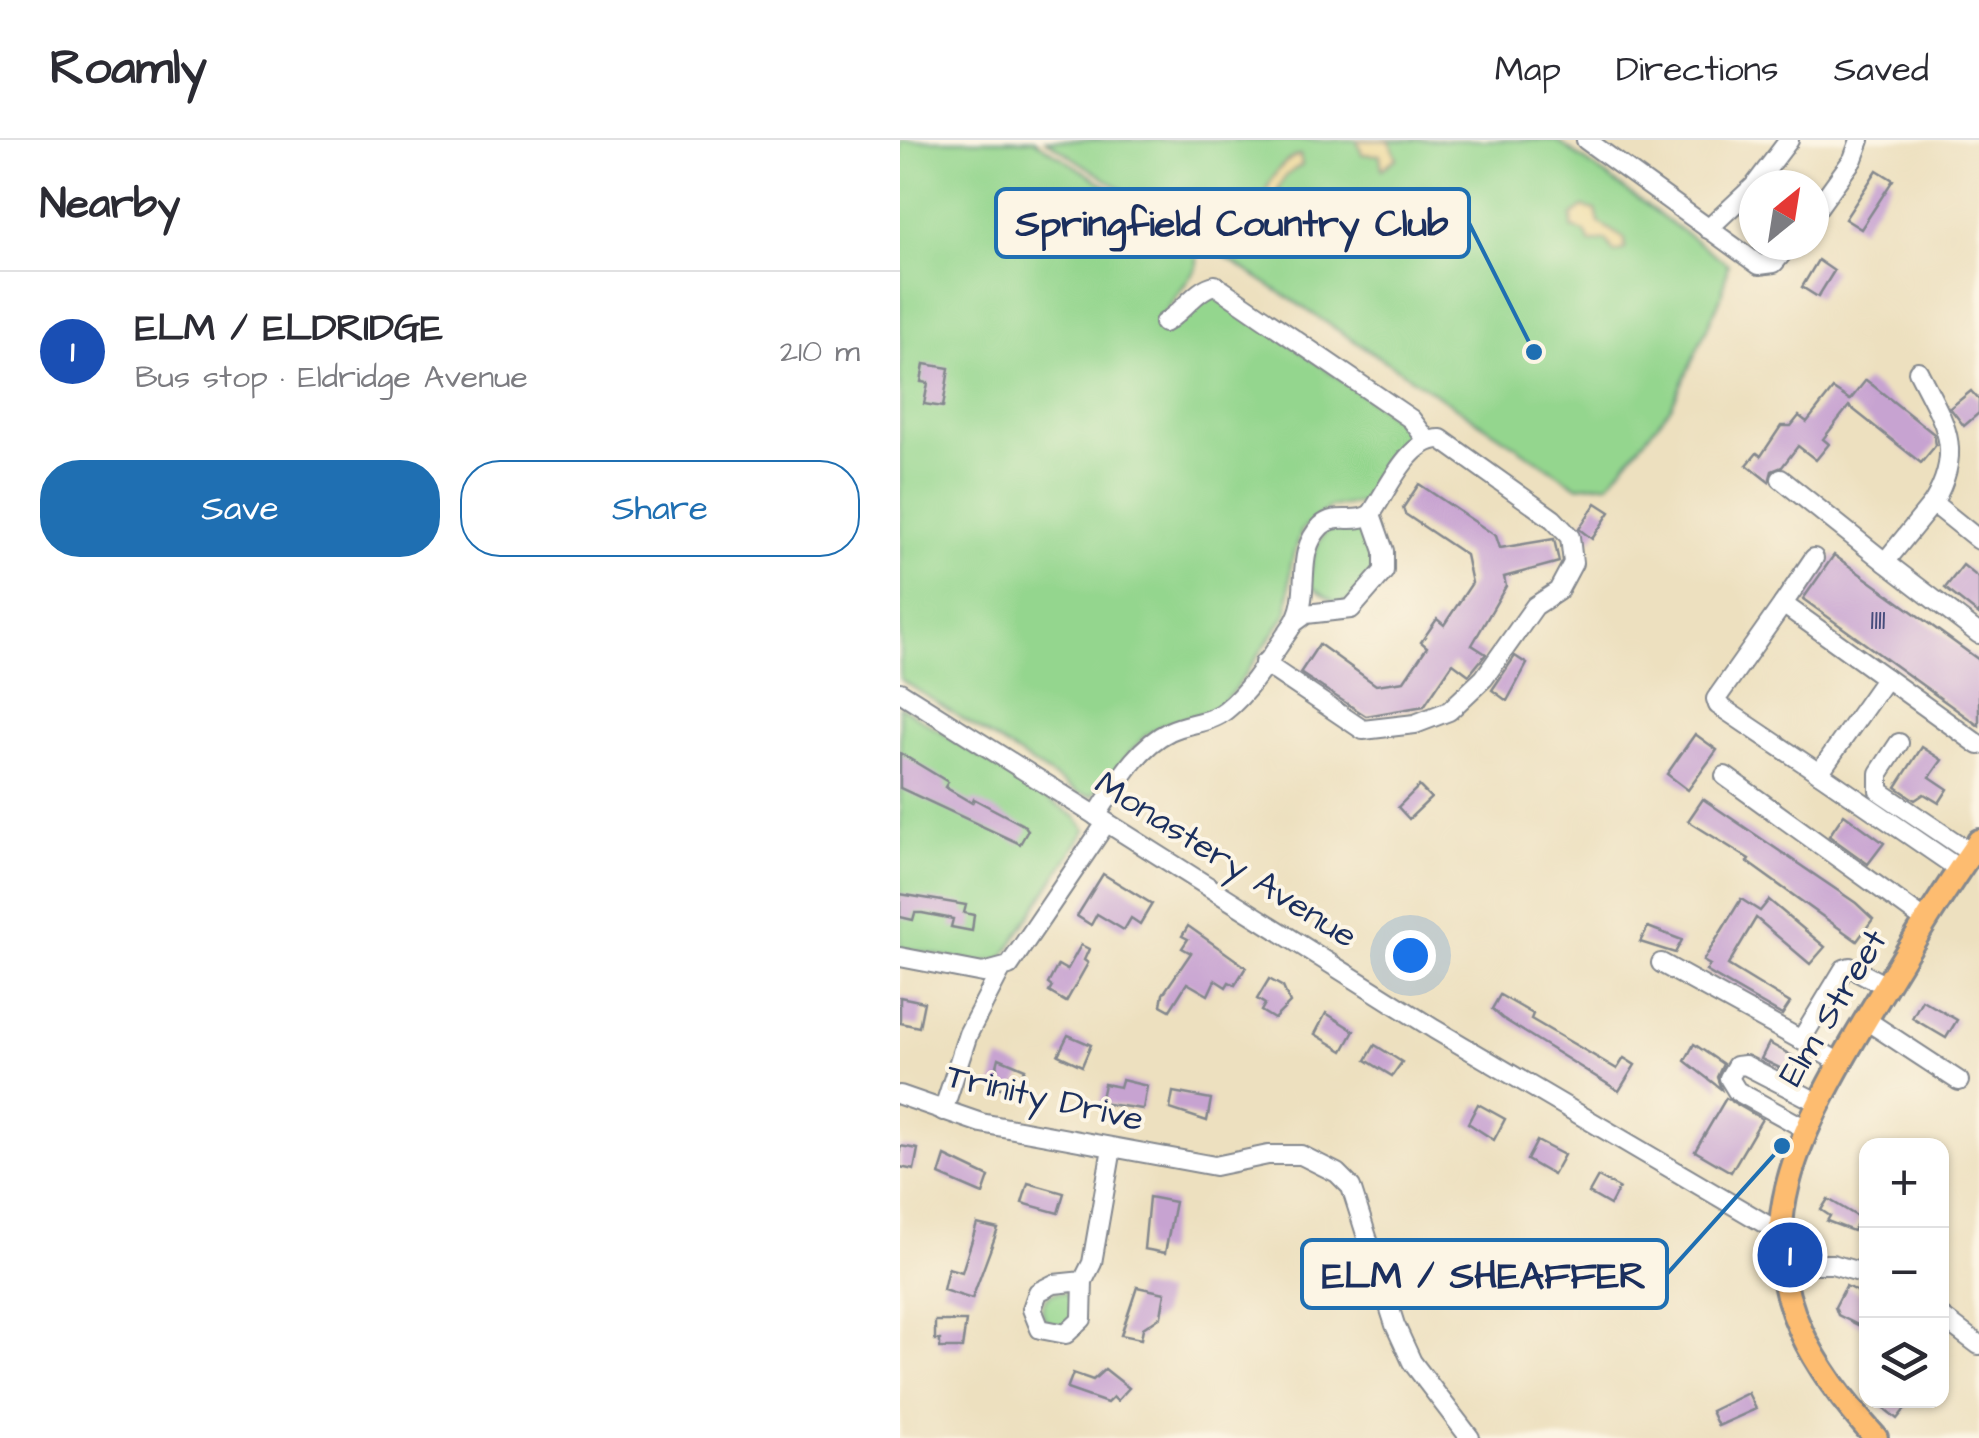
<!DOCTYPE html>
<html lang="en">
<head>
<meta charset="utf-8">
<style>
	:root { --surface:#fff; --page:#f7f7f7; --text:#2b2b33; --muted:#7c7c81; --line:#e1e1e2; --accent:#1f6fb2 }
	body { margin:0; font-family:"Architects Daughter",sans-serif; background:var(--page); color:var(--text) }
	.controls { position:absolute; right:30px; bottom:30px; display:grid; overflow:hidden; border-radius:20px; box-shadow:0 2px 8px #0004 }
	.controls button { width:90px; height:90px; display:grid; place-items:center; padding:0; border:0; border-bottom:2px solid var(--line); background:var(--surface); color:var(--text); font:50px sans-serif }
	.compass { position:absolute; left:839px; top:30px; width:90px; height:90px; border-radius:50%; background:var(--surface); box-shadow:0 2px 8px #0004; rotate:30deg }
	.you { position:absolute; left:510px; top:815px; width:35px; height:35px; margin:-25px; border:8px solid #fff; border-radius:50%; background:#1a73e8; box-shadow:0 0 0 15px #1a73e833 }
	.badge { display:grid; place-items:center; width:65px; height:65px; border-radius:50%; background:var(--accent); color:#fff; font-size:32px; font-weight:700 }
	.pin { position:absolute; translate:-50% -50%; border:5px solid #fff; box-shadow:0 2px 10px #0006 }
	.list { margin:0; padding:0; list-style:none }
	h2 { display:flex; justify-content:space-between; align-items:center; height:130px; margin:0; padding:0 40px; font-size:42px }
	h2 small { font-size:32px; font-weight:400; color:var(--muted) }
	.list li { display:grid; grid-template-columns:65px 1fr auto; gap:30px; align-items:center; box-sizing:border-box; height:160px; padding:0 40px; border-top:2px solid var(--line) }
	.list b { display:block; font-size:38px; white-space:nowrap }
	.list p { margin:0; font-size:32px; white-space:nowrap; color:var(--muted) }
	.list em { font-size:32px; font-style:normal; color:var(--muted) }
	.actions { display:flex; gap:20px; padding:30px 40px }
	.actions a { flex:1; padding:22px 0; border:2px solid var(--accent); border-radius:40px; text-align:center; font-size:35px; color:var(--accent) }
	.actions .main { background:var(--accent); color:#fff }
	.icon { flex:none; width:55px; height:55px; fill:none; stroke:currentColor; stroke-width:2; stroke-linecap:round; stroke-linejoin:round }
	.map { position:relative; flex:none; width:1079px; height:1298px; overflow:hidden }
	header { display:flex; align-items:center; gap:60px; box-sizing:border-box; height:140px; padding:0 50px; background:var(--surface); border-bottom:2px solid var(--line) }
	header strong { font-size:48px }
	nav { display:flex; gap:55px; margin-inline-start:auto; font-size:35px }
	main { display:flex }
	aside { flex:1; background:var(--surface) }
	.map>svg:first-child { display:block }
</style>
</head>
<body>
<header>
<strong>Roamly</strong>
<nav><a>Map</a><a>Directions</a><a>Saved</a></nav>
</header>
<main>
<aside>
<h2>Nearby<small></small></h2>
<ul class="list">
<li><span class="badge" style="background:#1a4fb4">1</span><div><b>ELM / ELDRIDGE</b><p>Bus stop · Eldridge Avenue</p></div><em>210 m</em></li>
</ul>
<div class="actions"><a class="main">Save</a><a>Share</a></div>
</aside>
<div class="map">
<svg width="1079" height="1298" viewBox="0 0 1079 1298">
	<rect width="100%" height="100%" fill="#fcf5e5"/>
	<filter id="ink" filterUnits="userSpaceOnUse"><feTurbulence type="fractalNoise" baseFrequency=".01" numOctaves="2"/><feDisplacementMap in="SourceGraphic" scale="20" xChannelSelector="R" yChannelSelector="G"/><feConvolveMatrix kernelMatrix="1 2 1 2 8 2 1 2 1" color-interpolation-filters="sRGB"/></filter>
	<filter id="wash" filterUnits="userSpaceOnUse"><feTurbulence type="fractalNoise" baseFrequency=".0048" numOctaves="4" result="noise"/><feDisplacementMap in="SourceGraphic" scale="40" xChannelSelector="R" yChannelSelector="G"/><feGaussianBlur stdDeviation="2.25" result="paint"/><feColorMatrix in="noise" values="0 0 0 0 0 0 0 0 0 0 0 0 0 0 0 0 0 1.4 0 .05"/><feComposite in="paint" operator="in"/></filter>
	<g filter="url(#wash)">
		<rect width="100%" height="100%" fill="#ede0bf"/>
		<!-- green -->
		<g fill="#94d68e" stroke="#588276" stroke-width="2.5">
			<path d="M0 0H134L297 103V127L258 182 319 153 508 287 509 305 469 362 430 367 402 390 391 424 388 472 333 552 314 570 263 585 245 596 192 656 179 653 0 539Z"/>
			<path d="M146 0H656L828 124 821 157 771 267 709 343 677 346Z"/>
			<path d="M457 386 475 408V430L449 461 436 463 411 446C409 422 414 407 428 388Z"/>
			<path d="M0 566 176 677 186 690 102 819 78 823 0 808Z"/>
			<circle cx="159" cy="1169" r="17"/>
		</g>
		<!-- sand -->
		<g fill="#eeda9e" stroke="#84847e" stroke-width="2.5">
			<path d="M457 0H489L497 18 482 29 480 15 462 14Z"/>
			<path d="M400 15 402 25C380 36 375 50 376 73H367C359 51 379 20 400 15Z"/>
			<path d="M683 67 696 70 699 83 725 99V109L714 113 706 100 690 103 685 92 672 88V76Z"/>
		</g>
		<g id="blocks">
			<!-- building -->
			<g fill="#c7a3d1">
				<path d="M977 30 993 40 961 89 945 79Z"/>
				<path d="M918 120 934 131 918 157 902 147Z"/>
				<path d="M24 224 49 228 43 267 24 264 28 243 21 242Z"/>
				<path d="M966 240 1034 294 1036 305 1021 323 949 266 923 299 929 304 916 320 898 306 882 327 872 331 869 342 847 325 857 313 861 316 881 286H891L899 276 907 282 933 249 950 260Z"/>
				<path d="M1071 251 1079 260V273L1064 286 1050 268Z"/>
				<path d="M519 344 596 396 600 408 654 399 659 422 604 437 606 446 572 505 586 514 569 535 553 523 524 566 466 576 400 533 419 504 476 545 504 541 527 507 521 502 537 479 544 485 572 443 566 415 505 374 503 368Z"/>
				<path d="M696 363 710 372 692 399 679 389Z"/>
				<path d="M934 415 1079 520V586L903 459Z"/>
				<path d="M1063 425 1079 438V475L1045 448Z"/>
				<path d="M615 516 627 524 607 561 592 550Z"/>
				<path d="M795 594 817 610 788 650 767 634Z"/>
				<path d="M1022 607 1042 620 1030 637 1048 649 1039 663 1024 654 1015 660 996 647Z"/>
				<path d="M0 613 48 642 45 647 72 663 74 659 125 686 128 690 120 704 0 648Z"/>
				<path d="M519 646 531 658 509 679 498 667Z"/>
				<path d="M803 659 956 763 973 779 957 801 847 722 849 719 788 681Z"/>
				<path d="M944 674 984 703 968 724 929 696Z"/>
				<path d="M203 734 252 764 240 784 231 778 224 790 197 774 191 785 177 776Z"/>
				<path d="M0 754 66 765 64 773 74 775 72 791 51 787 53 779 22 773H15L13 780 0 777Z"/>
				<path d="M841 759 860 771 869 760 925 807 910 824 856 778 828 825 890 863 882 875 806 831 810 825 803 821Z"/>
				<path d="M288 786 346 827 335 845 329 842 326 847 315 840 308 855 287 843 270 870 261 865 263 854 291 813 282 808 288 799 282 796Z"/>
				<path d="M748 787 782 800 775 813 740 802Z"/>
				<path d="M181 805 189 809 184 820 188 823 166 862 149 852 152 847 148 844 158 825 167 830Z"/>
				<path d="M369 839 383 847 390 863 374 879 361 871 365 864 357 859Z"/>
				<path d="M600 855 633 874 631 879 717 929 724 918 735 925 719 951 602 878 592 869Z"/>
				<path d="M0 857 24 862 19 887 0 883Z"/>
				<path d="M1022 860 1057 880 1046 898 1012 878Z"/>
				<path d="M426 873 454 891 443 911 415 894Z"/>
				<path d="M168 895 191 905 182 926 158 915Z"/>
				<path d="M869 903 898 919 890 933 861 919Z"/>
				<path d="M794 904 823 924 817 937 821 949 785 921Z"/>
				<path d="M475 905 502 922 492 936 466 920Z"/>
				<path d="M99 918 125 929 114 951 92 946Z"/>
				<path d="M222 940 247 946 243 969 200 963 204 944 220 947Z"/>
				<path d="M273 952 311 959 307 981 270 969Z"/>
				<path d="M826 958 862 979 831 1032 795 1011Z"/>
				<path d="M578 964 605 979 594 1000 568 983Z"/>
				<path d="M637 1001 664 1015 653 1035 627 1020Z"/>
				<path d="M0 1006 18 1009 14 1030 0 1027Z"/>
				<path d="M45 1016 89 1037 83 1054 39 1035Z"/>
				<path d="M698 1037 719 1048 710 1065 689 1053Z"/>
				<path d="M128 1043 164 1053 158 1073 122 1063Z"/>
				<path d="M249 1057 275 1062 265 1113 244 1109Z"/>
				<path d="M928 1059 960 1078 953 1091 927 1081 930 1076 921 1070Z"/>
				<path d="M77 1084 98 1089 72 1159 43 1150 48 1128 62 1132Z"/>
				<path d="M946 1146 966 1156V1189L938 1175 935 1167Z"/>
				<path d="M237 1147 265 1153 261 1176 243 1188 241 1199 221 1195Z"/>
				<path d="M35 1181H66L62 1208H40V1200H35Z"/>
				<path d="M205 1229 229 1248 217 1261 213 1257 207 1263 167 1249 173 1233 193 1240Z"/>
				<path d="M848 1253 856 1269 818 1286 811 1271Z"/>
				<path d="M974 1260H1012L997 1279Z"/>
			</g>
		</g>
	</g>
	<g filter="url(#ink)">
		<use href="#blocks" fill-opacity="0" stroke="#84888e" stroke-width="2.5"/>
		<g fill="none" stroke-linecap="round" stroke-linejoin="round">
			<defs>
				<g id="minor">
					<path d="M686 0 859 125 874 123 889 105"/>
					<path d="M855 45 889 0"/>
					<path d="M914 73 953 19 960 0"/>
					<path d="M808 89 854 46"/>
					<path d="M264 183C282 173 297 148 315 145L511 279 527 300"/>
					<path d="M1018 231C1044 283 1065 308 1033 363"/>
					<path d="M881 339 985 422"/>
					<path d="M1079 400 1033 363 985 422 1079 494"/>
					<path d="M914 418 883 464 986 538"/>
					<path d="M883 464 816 559 818 565 919 633"/>
					<path d="M364 523 463 590 515 584 549 571 584 538 635 466 658 451 673 423 670 397 653 379 541 299C509 298 487 351 471 374"/>
					<path d="M0 552 534 889 879 1092"/>
					<path d="M999 603 979 633V651L1071 713"/>
					<path d="M825 636 1026 781"/>
					<path d="M196 676C216 646 235 608 270 591 289 582 309 584 326 570 352 549 373 513 392 486 414 455 392 415 421 386 436 372 455 385 471 374L484 411V431L451 469 406 474 395 482"/>
					<path d="M1059 729 919 633 986 538 1079 605"/>
					<path d="M0 817 83 833 109 826 206 683"/>
					<path d="M761 823 901 900"/>
					<path d="M966 880 1059 941"/>
					<path d="M940 923 901 900 944 829 950 827 986 846"/>
					<path d="M0 955 81 983 315 1026 368 1015H401L437 1033 451 1047 495 1185 512 1222 570 1298"/>
					<path d="M43 971 68 894 100 832"/>
					<path d="M904 988 837 951 829 938 836 926 845 925 917 962"/>
					<path d="M881 1124H932L966 1134"/>
					<path d="M183 1141 154 1144 138 1152 132 1169 140 1189 166 1194 182 1179 183 1141 192 1123 212 1008"/>
					<path d="M1042 1177 1079 1205"/>
				</g>
				<path id="major" d="M976 1298C835 1144 866 1045 965 881 1002 820 1038 759 1079 701"/>
			</defs>
			<!-- minor casing -->
			<use href="#minor" stroke="#84888e" stroke-width="22"/>
			<!-- major casing -->
			<use href="#major" stroke="#84888e" stroke-width="28"/>
			<!-- minor -->
			<use href="#minor" stroke="#fff" stroke-width="18"/>
			<!-- major -->
			<use href="#major" stroke="#fdbc6f" stroke-width="22"/>
		</g>
	</g>
	<g text-anchor="middle" dominant-baseline="central" stroke-width="8" stroke-linejoin="round" paint-order="stroke">
		<!-- number labels -->
		<g font-size="30" fill="#464c7b">
			<text x="978" y="480">1111</text>
		</g>
		<!-- street labels -->
		<g font-size="35" fill="#1b2f5e" stroke="#fcf5e5">
			<text transform="translate(326 720) rotate(32)">Monastery Avenue</text>
			<text transform="translate(933 868) rotate(-59)">Elm Street</text>
			<text transform="translate(145 958) rotate(13)">Trinity Drive</text>
		</g>
	</g>
	<!-- callouts -->
	<path fill="none" stroke="#1f6fb2" stroke-width="4" d="M634 212L569 83M882 1006L767 1134"/>
	<g fill="#1f6fb2" stroke="#fcf5e5" stroke-width="4">
		<circle cx="634" cy="212" r="10"/>
		<circle cx="882" cy="1006" r="10"/>
	</g>
	<g fill="#fcf5e5" stroke="#1f6fb2" stroke-width="4">
		<rect x="96" y="49" width="473" height="68" rx="10"/>
		<rect x="402" y="1100" width="365" height="68" rx="10"/>
	</g>
	<g font-size="38" text-anchor="middle" font-weight="bold" fill="#1b2f5e">
		<text x="332" y="96">Springfield Country Club</text>
		<text x="584" y="1148">ELM / SHEAFFER</text>
	</g>
</svg>
<div class="controls">
<button>+</button>
<button>−</button>
<button><svg class="icon" aria-label="layers" viewBox="0 0 24 24"><path d="M12 4l9 5-9 5-9-5zM3 14l9 5 9-5"/></svg></button>
</div>
<svg class="compass" viewBox="-18 -18 36 36"><path d="M0-13l5 13h-10z" fill="#e53935"/><path d="M0 13l5-13h-10z" fill="#7c7c81"/></svg>
<div class="you"></div>
<div class="pin badge" style="left:890px;top:1115px;background:#1a4fb4">1</div>
</div>
</main>
</body>
</html>
